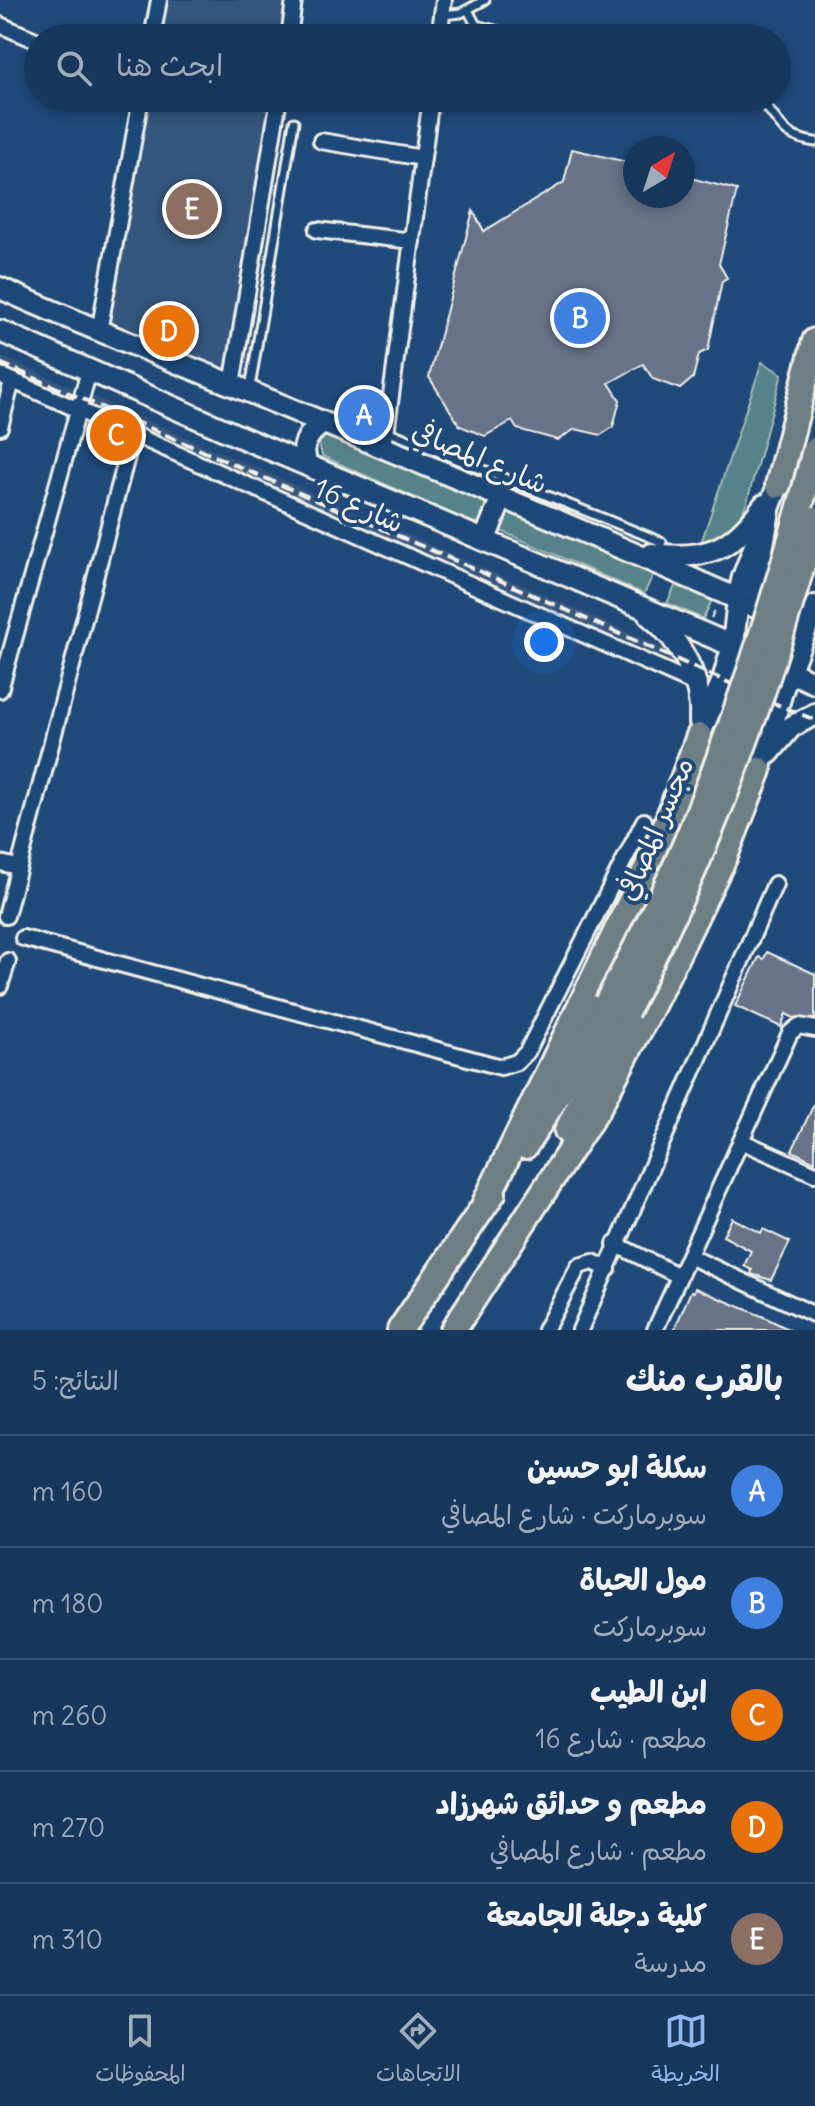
<!DOCTYPE html>
<html lang="ar">
<head>
<meta charset="utf-8">
<style>
	:root { --surface:#17385c; --page:#203f62; --text:#f1f3f6; --muted:#9eacbb; --line:#365272; --accent:#90b9f0 }
	body { margin:0; font-family:Delius,"Playpen Sans Arabic",sans-serif; background:var(--page); color:var(--text); direction:rtl }
	.compass { position:absolute; left:623px; top:136px; width:72px; height:72px; border-radius:50%; background:var(--surface); box-shadow:0 4px 12px #0003; rotate:39deg }
	.you { position:absolute; left:544px; top:642px; width:28px; height:28px; margin:-20px; border:6px solid #fff; border-radius:50%; background:#1a73e8; box-shadow:0 0 0 12px #1a73e833 }
	.badge { display:grid; place-items:center; width:52px; height:52px; border-radius:50%; background:var(--accent); color:#fff; font-size:26px; font-weight:700 }
	.pin { position:absolute; translate:-50% -50%; border:4px solid #fff; box-shadow:0 2px 8px #0006 }
	.list { margin:0; padding:0; list-style:none }
	h2 { display:flex; justify-content:space-between; align-items:center; height:104px; margin:0; padding:0 32px; font-size:34px }
	h2 small { font-size:26px; font-weight:400; color:var(--muted) }
	.list li { display:grid; grid-template-columns:52px 1fr auto; gap:24px; align-items:center; box-sizing:border-box; height:112px; padding:0 32px; border-top:2px solid var(--line) }
	.list b { display:block; font-size:30px; white-space:nowrap }
	.list p { margin:0; font-size:26px; white-space:nowrap; color:var(--muted) }
	.list em { font-size:26px; font-style:normal; color:var(--muted) }
	.icon { flex:none; width:44px; height:44px; fill:none; stroke:currentColor; stroke-width:2; stroke-linecap:round; stroke-linejoin:round }
	.map { position:relative; flex:none; width:815px; height:1330px; overflow:hidden; direction:ltr }
	.search { position:absolute; background:var(--surface); box-shadow:0 4px 12px #0003; left:24px; right:24px; top:24px; height:88px; display:flex; align-items:center; gap:20px; box-sizing:border-box; padding:0 28px; border-radius:44px; color:var(--muted); font-size:30px }
	.sheet { height:664px; background:var(--surface) }
	nav { display:flex; justify-content:space-around; align-items:center; box-sizing:border-box; height:112px; border-top:2px solid var(--line); background:var(--surface); font-size:22px; color:var(--muted) }
	nav a { display:grid; justify-items:center; gap:4px }
	nav .on { color:var(--accent) }
	.map>svg:first-child { display:block }
</style>
</head>
<body>
<div class="map">
<svg width="815" height="1330" viewBox="0 0 815 1330">
	<rect width="100%" height="100%" fill="#1f4a7a"/>
	<filter id="ink" filterUnits="userSpaceOnUse"><feTurbulence type="fractalNoise" baseFrequency=".0125" numOctaves="2"/><feDisplacementMap in="SourceGraphic" scale="16" xChannelSelector="R" yChannelSelector="G"/><feConvolveMatrix kernelMatrix="1 2 1 2 8 2 1 2 1" color-interpolation-filters="sRGB"/></filter>
	<g filter="url(#ink)">
		<!-- built -->
		<g fill="#35567e">
			<path d="M167 0H286L280 38H160Z"/>
			<path d="M149 98H271L229 369 110 320Z"/>
			<path d="M0 356 79 390 75 402 0 370Z"/>
			<path d="M88 394 680 655 684 671 195 452 83 406Z"/>
		</g>
		<!-- green -->
		<g fill="#578289" stroke="#a6bab8" stroke-width="2">
			<path d="M762 362 782 374 747 502 741 516 722 534 701 543Z"/>
			<path d="M323 433 483 500 487 508 480 522 472 523 322 456 318 438Z"/>
			<path d="M510 510 654 573 644 594 499 530 506 513Z"/>
			<path d="M677 582 713 598 703 619 667 603Z"/>
		</g>
		<!-- building -->
		<g fill="#687388" stroke="#f4f1e8" stroke-width="2">
			<path d="M572 149 635 164V196H683V176L737 190 719 264 727 278 722 281 708 350 699 354 693 378 680 389 653 379 643 364 609 383 620 400 613 427 601 435 575 429 558 440 517 429 512 421 485 436 460 426 429 377 473 211 484 231 564 182Z"/>
			<path d="M767 952 815 974V1019L794 1018 786 1014 781 1027 735 1006 759 957 764 959Z"/>
			<path d="M815 1102V1162L792 1151Z"/>
			<path d="M732 1218 761 1233 763 1229 790 1242 771 1280 751 1274 752 1270 744 1266 751 1251 723 1236Z"/>
			<path d="M695 1288 764 1317 790 1330H674L691 1291 694 1292Z"/>
		</g>
		<g fill="none" stroke-linecap="round" stroke-linejoin="round">
			<defs>
				<g id="service">
					<path d="M468 10 476 25 526 38"/>
					<path d="M442 15 461 13 485 0"/>
					<path d="M757 98C782 118 775 136 815 142"/>
					<path d="M250 388 294 122"/>
					<path d="M387 431 662 542"/>
				</g>
				<g id="minor">
					<path d="M0 25 38 41"/>
					<path d="M152 38 159 0"/>
					<path d="M289 38 294 0"/>
					<path d="M439 38 444 0"/>
					<path d="M321 141 423 158"/>
					<path d="M317 230 412 241"/>
					<path d="M99 332 141 98"/>
					<path d="M0 375 695 684"/>
					<path d="M232 385 279 98"/>
					<path d="M0 427 12 381"/>
					<path d="M384 448 431 98"/>
					<path d="M0 690 89 371"/>
					<path d="M0 863 18 867"/>
					<path d="M6 916 133 434"/>
					<path d="M23 938 501 1067 517 1062 527 1052 644 821"/>
					<path d="M0 986 8 961"/>
					<path d="M741 1141 815 1174"/>
					<path d="M615 1244 679 1276"/>
					<path d="M689 1256 815 1315"/>
					<path d="M545 1330 579 1266 593 1262 608 1269"/>
					<path d="M580 1330 775 884"/>
					<path d="M655 1330 790 1033 799 1026 815 1029"/>
				</g>
				<g id="secondary">
					<path d="M0 288C79 324 160 355 240 388 414 460 588 532 760 609L759 567 769 511"/>
					<path d="M0 331 243 438 745 651"/>
					<path d="M307 465C300 446 307 433 324 423"/>
					<path d="M485 539 502 497"/>
					<path d="M652 554C707 561 733 549 764 505"/>
					<path d="M649 615C681 640 703 681 700 722"/>
					<path d="M781 668 815 683"/>
					<path d="M699 736 723 680 733 645 738 599 743 577 778 485"/>
					<path d="M769 753 791 727 815 714"/>
					<path d="M759 770 783 688 815 606"/>
				</g>
				<g id="trunk">
					<path d="M778 485 815 341"/>
					<path d="M567 1131 626 1012"/>
					<path d="M525 1146 572 1072 607 1003"/>
					<path d="M485 1203 659 843 699 736"/>
					<path d="M400 1330 493 1193"/>
					<path d="M453 1330 598 1108 651 1008 725 856 759 770"/>
				</g>
			</defs>
			<!-- service casing -->
			<use href="#service" stroke="#f4f1e8" stroke-width="13"/>
			<!-- minor casing -->
			<use href="#minor" stroke="#f4f1e8" stroke-width="20"/>
			<!-- secondary casing -->
			<use href="#secondary" stroke="#f4f1e8" stroke-width="26"/>
			<!-- trunk casing -->
			<use href="#trunk" stroke="#f4f1e8" stroke-width="30"/>
			<!-- path -->
			<path stroke="#f4f1e8" stroke-width="2" stroke-dasharray="8 6" stroke-linecap="butt" d="M711 618 717 606"/>
			<!-- service -->
			<use href="#service" stroke="#1f4a7a" stroke-width="7"/>
			<!-- minor -->
			<use href="#minor" stroke="#1f4a7a" stroke-width="14"/>
			<!-- secondary -->
			<use href="#secondary" stroke="#1f4a7a" stroke-width="20"/>
			<!-- trunk -->
			<use href="#trunk" stroke="#6d7e84" stroke-width="24"/>
			<!-- rail -->
			<g stroke="#f4f1e8" stroke-width="4" stroke-dasharray="12 6" stroke-linecap="butt">
				<path d="M0 363 479 571 734 685"/>
				<path d="M769 701 815 720"/>
			</g>
			<defs>
				<g id="trunk-bridge">
					<path d="M607 1003C636 947 666 891 690 833 740 709 782 580 815 450"/>
					<path d="M626 1012C654 955 682 899 706 841 750 737 785 628 815 519"/>
				</g>
			</defs>
			<!-- trunk-bridge casing -->
			<use href="#trunk-bridge" stroke="#f4f1e8" stroke-width="30" stroke-linecap="butt"/>
			<!-- trunk-bridge -->
			<use href="#trunk-bridge" stroke="#6d7e84" stroke-width="24"/>
		</g>
	</g>
	<g text-anchor="middle" dominant-baseline="central" stroke-width="8" stroke-linejoin="round" paint-order="stroke">
		<!-- street labels -->
		<g font-size="28" fill="#f4f1e8" stroke="#1f4a7a">
			<text transform="translate(480 457) rotate(23)">شارع المصافي</text>
			<text transform="translate(359 505) rotate(24)">شارع 16</text>
			<text transform="translate(655 829) rotate(-67)">مجسر المصافي</text>
		</g>
	</g>
</svg>
<svg class="compass" viewBox="-18 -18 36 36"><path d="M0-13l5 13h-10z" fill="#e53935"/><path d="M0 13l5-13h-10z" fill="#9eacbb"/></svg>
<div class="you"></div>
<div class="pin badge" style="left:364px;top:415px;background:#3f7fe0">A</div>
<div class="pin badge" style="left:580px;top:318px;background:#3f7fe0">B</div>
<div class="pin badge" style="left:116px;top:435px;background:#e8710a">C</div>
<div class="pin badge" style="left:169px;top:331px;background:#e8710a">D</div>
<div class="pin badge" style="left:192px;top:209px;background:#8d6e63">E</div>
<div class="search"><svg class="icon" aria-label="search" viewBox="0 0 24 24"><circle cx="10" cy="10" r="6"/><path d="M15 15l6 6"/></svg>ابحث هنا</div>
</div>
<section class="sheet">
<h2>بالقرب منك<small>النتائج: 5</small></h2>
<ul class="list">
<li><span class="badge" style="background:#3f7fe0">A</span><div><b>سكلة ابو حسين</b><p>سوبرماركت · شارع المصافي</p></div><em>160 m</em></li>
<li><span class="badge" style="background:#3f7fe0">B</span><div><b>مول الحياة</b><p>سوبرماركت</p></div><em>180 m</em></li>
<li><span class="badge" style="background:#e8710a">C</span><div><b>ابن الطيب</b><p>مطعم · شارع 16</p></div><em>260 m</em></li>
<li><span class="badge" style="background:#e8710a">D</span><div><b>مطعم و حدائق شهرزاد</b><p>مطعم · شارع المصافي</p></div><em>270 m</em></li>
<li><span class="badge" style="background:#8d6e63">E</span><div><b>كلية دجلة الجامعة</b><p>مدرسة</p></div><em>310 m</em></li>
</ul>
</section>
<nav>
<a class="on"><svg class="icon" aria-label="map" viewBox="0 0 24 24"><path d="M3 6l6-2 6 2 6-2v14l-6 2-6-2-6 2zM9 4v14M15 6v14"/></svg>الخريطة</a>
<a><svg class="icon" aria-label="directions" viewBox="0 0 24 24"><path d="M12 3l9 9-9 9-9-9zM9 14v-3h6M13 9l2 2-2 2"/></svg>الاتجاهات</a>
<a><svg class="icon" aria-label="saved" viewBox="0 0 24 24"><path d="M7 4h10v16l-5-4-5 4z"/></svg>المحفوظات</a>
</nav>
</body>
</html>
